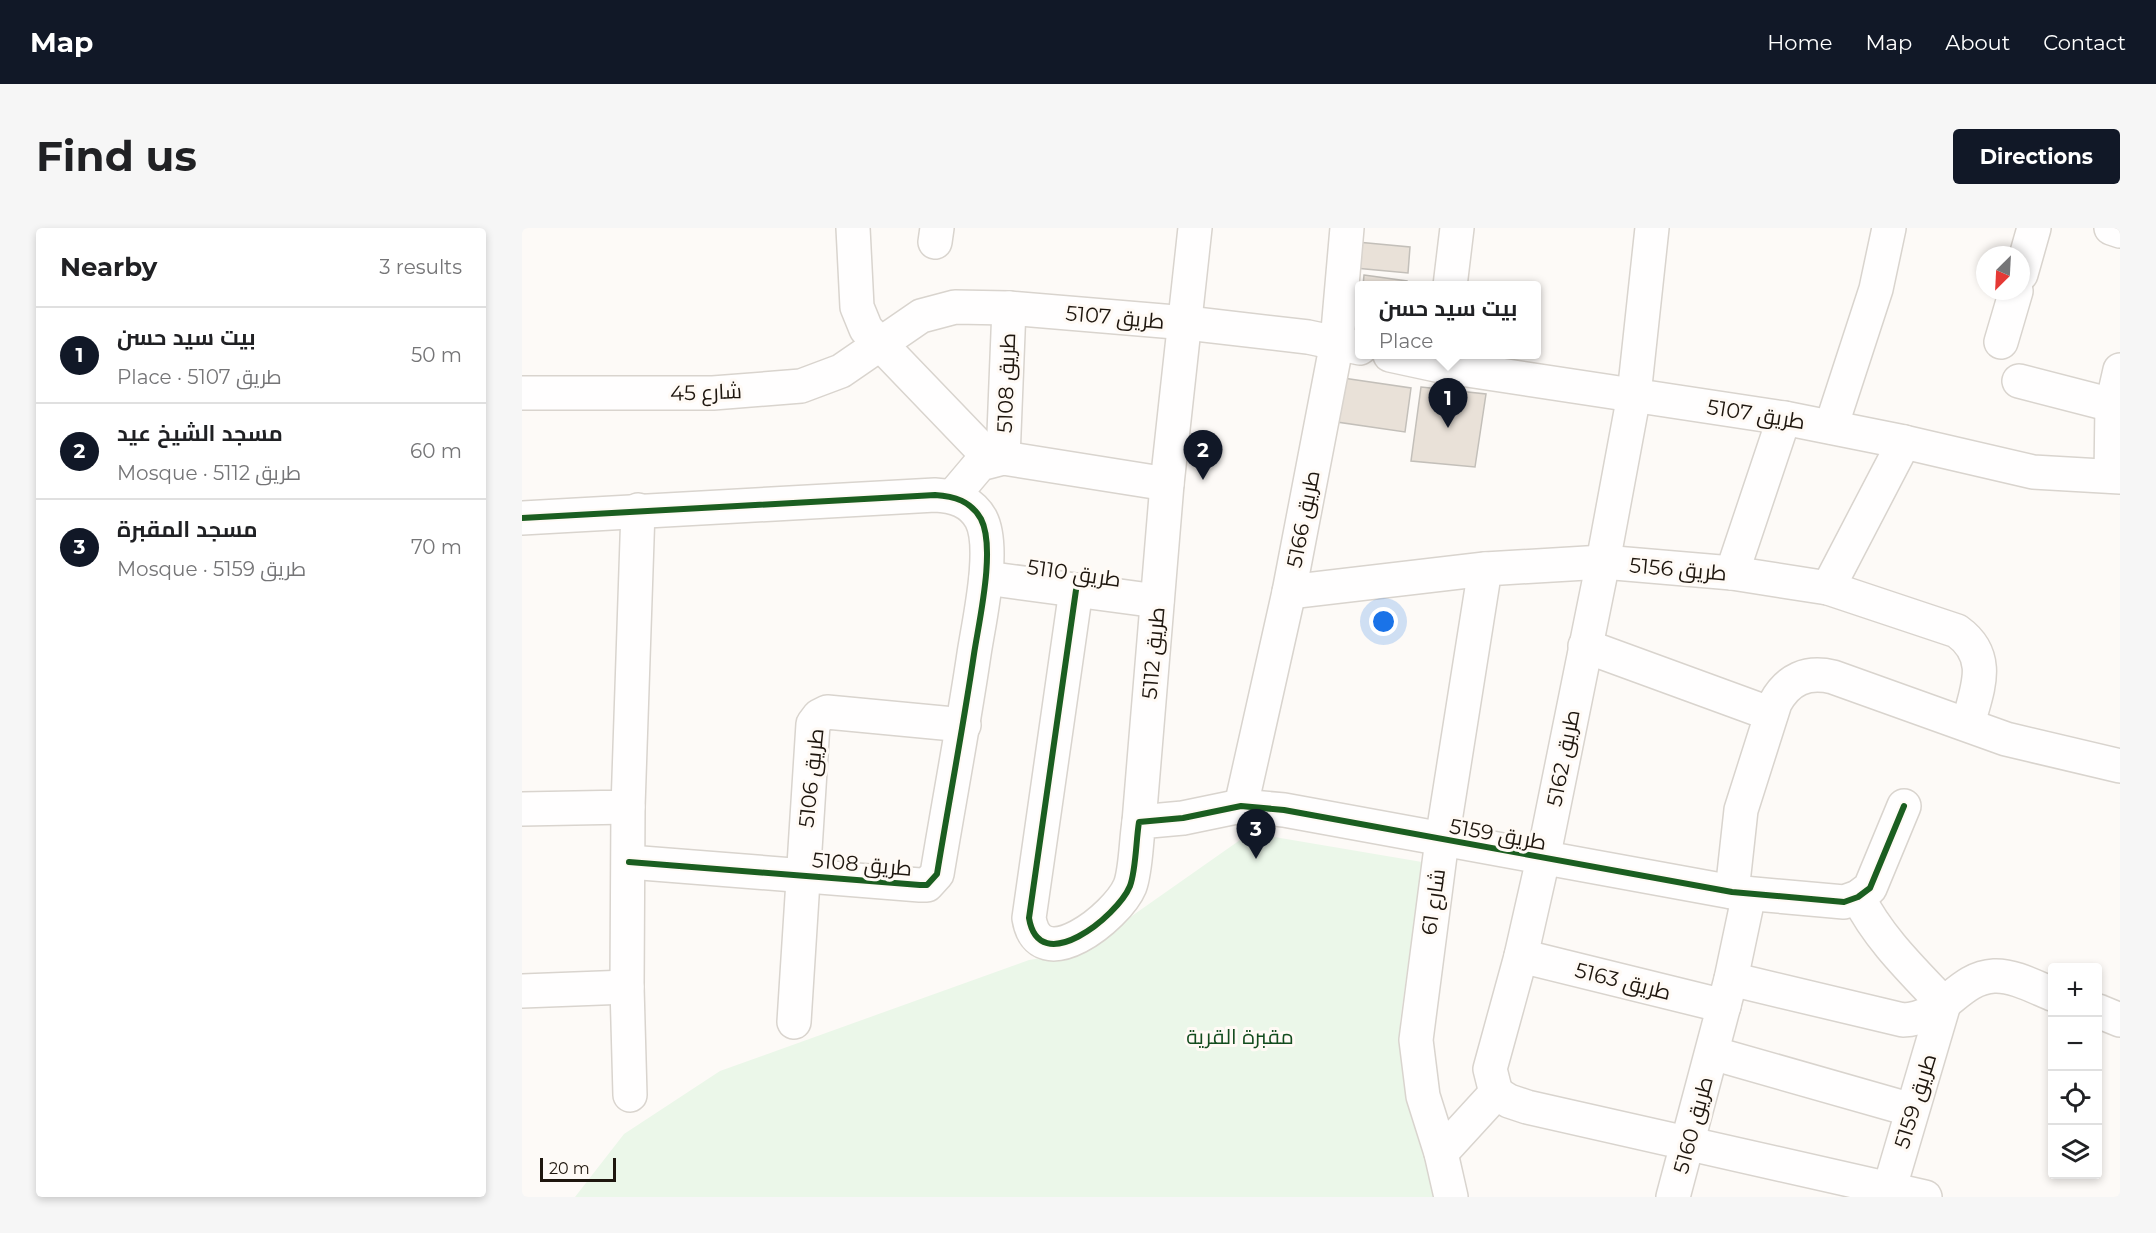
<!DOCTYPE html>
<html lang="en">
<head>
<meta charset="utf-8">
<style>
	:root { --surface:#fff; --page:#f6f6f6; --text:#202124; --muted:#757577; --line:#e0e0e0; --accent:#111827 }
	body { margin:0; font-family:Montserrat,Cairo,sans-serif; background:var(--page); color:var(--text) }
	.controls { position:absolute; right:18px; bottom:18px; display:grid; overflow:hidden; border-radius:6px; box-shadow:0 3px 9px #0003 }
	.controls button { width:54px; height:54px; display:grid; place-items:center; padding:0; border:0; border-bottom:2px solid var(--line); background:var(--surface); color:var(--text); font:30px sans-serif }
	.compass { position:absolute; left:1454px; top:18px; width:54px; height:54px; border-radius:50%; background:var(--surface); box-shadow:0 3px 9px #0003; rotate:204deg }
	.scale { position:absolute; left:18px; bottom:15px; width:76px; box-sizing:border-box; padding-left:6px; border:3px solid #1e160e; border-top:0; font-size:16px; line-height:21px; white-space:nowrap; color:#1e160e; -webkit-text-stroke:4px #fffaf5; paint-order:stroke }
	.you { position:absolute; left:862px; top:394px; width:21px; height:21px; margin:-15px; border:4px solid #fff; border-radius:50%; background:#1a73e8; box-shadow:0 0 0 9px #1a73e833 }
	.badge { display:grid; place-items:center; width:39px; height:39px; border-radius:50%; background:var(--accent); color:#fff; font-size:20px; font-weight:700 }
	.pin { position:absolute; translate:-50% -50px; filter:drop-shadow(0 2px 3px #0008) }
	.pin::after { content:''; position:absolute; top:32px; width:21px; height:18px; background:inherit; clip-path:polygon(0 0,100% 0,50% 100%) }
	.popup { position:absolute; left:833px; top:53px; width:186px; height:78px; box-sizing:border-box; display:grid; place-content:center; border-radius:6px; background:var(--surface); filter:drop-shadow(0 2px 4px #0005); font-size:20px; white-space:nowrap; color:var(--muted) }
	.popup b { font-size:22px; color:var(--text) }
	.popup::after { content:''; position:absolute; left:50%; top:100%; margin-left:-12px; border:12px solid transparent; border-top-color:var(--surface) }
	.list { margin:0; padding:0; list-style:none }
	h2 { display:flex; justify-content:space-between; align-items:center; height:78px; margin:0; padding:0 24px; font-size:26px }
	h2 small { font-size:20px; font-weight:400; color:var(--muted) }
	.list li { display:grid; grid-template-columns:39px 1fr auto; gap:18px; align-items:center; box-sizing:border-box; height:96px; padding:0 24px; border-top:2px solid var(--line) }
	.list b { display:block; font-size:22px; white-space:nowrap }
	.list p { margin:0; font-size:20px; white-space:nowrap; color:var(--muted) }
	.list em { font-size:20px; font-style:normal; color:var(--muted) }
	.icon { flex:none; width:33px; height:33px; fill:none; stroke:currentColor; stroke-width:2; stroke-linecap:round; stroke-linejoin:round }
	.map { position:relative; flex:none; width:1598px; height:969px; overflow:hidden; border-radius:6px }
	header { display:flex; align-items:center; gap:36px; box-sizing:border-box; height:84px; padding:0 30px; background:var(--accent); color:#fff }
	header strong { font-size:28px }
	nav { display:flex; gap:33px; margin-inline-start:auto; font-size:21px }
	.intro { display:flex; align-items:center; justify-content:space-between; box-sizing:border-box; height:144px; padding:0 36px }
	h1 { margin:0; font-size:42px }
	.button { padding:15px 27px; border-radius:6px; background:var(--accent); color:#fff; font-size:21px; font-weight:700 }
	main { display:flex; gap:36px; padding:0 36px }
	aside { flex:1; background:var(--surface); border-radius:6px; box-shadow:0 3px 9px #0003 }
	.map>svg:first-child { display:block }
</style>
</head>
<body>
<header>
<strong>Map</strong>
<nav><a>Home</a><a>Map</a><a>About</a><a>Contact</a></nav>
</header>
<div class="intro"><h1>Find us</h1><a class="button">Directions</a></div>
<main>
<aside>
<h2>Nearby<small>3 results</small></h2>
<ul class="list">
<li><span class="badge">1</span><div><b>بيت سيد حسن</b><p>Place · طريق 5107</p></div><em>50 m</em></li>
<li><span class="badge">2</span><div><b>مسجد الشيخ عيد</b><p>Mosque · طريق 5112</p></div><em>60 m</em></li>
<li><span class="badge">3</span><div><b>مسجد المقبرة</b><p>Mosque · طريق 5159</p></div><em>70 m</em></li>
</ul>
</aside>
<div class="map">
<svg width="1598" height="969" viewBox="0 0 1598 969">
	<rect width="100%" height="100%" fill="#fdfaf7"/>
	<!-- green -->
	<path fill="#ebf7e9" d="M728 605 900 634 878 794 885 869 914 969H53L102 906 198 843 507 732 560 723Z"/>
	<!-- building -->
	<g fill="#e9e1d8" stroke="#c3bfb9" stroke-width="1.5">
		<path d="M835 14 888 19 886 45 833 40Z"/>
		<path d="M842 47 885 53V58H841Z"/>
		<path d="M821 150 889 160 883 204 815 194Z"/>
		<path d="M899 159 964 166 953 239 889 233Z"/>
	</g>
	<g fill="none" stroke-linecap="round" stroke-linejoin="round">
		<defs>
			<g id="minor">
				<path d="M331 0 335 79 344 101 469 231"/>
				<path d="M1589 0 1598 3"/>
				<path d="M413 14 415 0"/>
				<path d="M1499 46 1512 0"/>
				<path d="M928 58 935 0"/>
				<path d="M1479 114 1494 63"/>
				<path d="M868 127 919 138 1262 190 1382 214 1511 244 1598 249"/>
				<path d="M1497 153 1590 177"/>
				<path d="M0 165H191L279 158 319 143 399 88 433 79 487 80 665 95 786 109 838 120"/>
				<path d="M1309 199 1354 61 1367 0"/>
				<path d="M481 230 487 80"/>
				<path d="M1589 248 1590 177 1598 142"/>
				<path d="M431 268 458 236 481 230 645 256"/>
				<path d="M0 290 413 267C432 268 449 273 459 291 474 320 457 393 452 426 441 500 427 573 415 646L405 657H398L107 634"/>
				<path d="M1210 345 1262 190"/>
				<path d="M464 350 635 373"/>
				<path d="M1306 360 1382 214"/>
				<path d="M554 362 507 690C517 751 595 689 608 658 614 642 614 612 617 594L661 590 719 578 762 582 1210 664 1322 674 1336 669 1348 660 1382 578"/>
				<path d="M767 364 963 341 1081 334 1210 345 1306 360 1435 403C1471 429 1455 461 1446 496"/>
				<path d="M1063 418 1249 486"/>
				<path d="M719 578 767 364 815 114 825 0"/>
				<path d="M106 579 105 759 108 867"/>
				<path d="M0 581 106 579 116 282"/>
				<path d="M617 594 645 256 673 0"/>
				<path d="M1210 664 1219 582 1253 475C1266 451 1285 443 1311 449L1484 511 1598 538"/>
				<path d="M1336 669C1357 711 1391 743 1422 776L1365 969"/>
				<path d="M999 728 1202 778"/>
				<path d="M1209 751 1381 792C1422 791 1435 750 1472 748 1491 747 1513 759 1530 766"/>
				<path d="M0 763 105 759"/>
				<path d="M1576 783 1598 792"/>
				<path d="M272 794 291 496 297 488 305 484 442 497"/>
				<path d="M1190 825 1390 882"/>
				<path d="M974 865 968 841 999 728 1021 631 1081 334 1112 167 1130 0"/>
				<path d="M974 865 987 873 1005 879 1403 969"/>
				<path d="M919 925 974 865"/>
				<path d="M929 969 919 925 901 868 894 812 920 612 963 341"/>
				<path d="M1151 969 1209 751 1227 666"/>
			</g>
		</defs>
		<!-- minor casing -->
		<use href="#minor" stroke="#d9d4ce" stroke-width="36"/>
		<!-- minor -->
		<use href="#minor" stroke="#fffefe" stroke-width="33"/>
		<defs>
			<g id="cycleway">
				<path d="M0 290 413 267C432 268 449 273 459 291 474 320 457 393 452 426 441 500 427 573 415 646L405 657H398L107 634"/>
				<path d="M554 362 507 690C517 751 595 689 608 658 614 642 614 612 617 594L661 590 719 578 762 582 1210 664 1322 674 1336 669 1348 660 1382 578"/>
			</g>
		</defs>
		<!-- cycleway casing -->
		<use href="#cycleway" stroke="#fffaf5" stroke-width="10"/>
		<!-- cycleway -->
		<use href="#cycleway" stroke="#1b5e20" stroke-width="6"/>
	</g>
	<g text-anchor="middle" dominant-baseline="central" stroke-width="6" stroke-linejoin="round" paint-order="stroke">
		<!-- street labels -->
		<g font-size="21" fill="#1e160e" stroke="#fffaf5">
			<text transform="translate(593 89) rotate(5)">طريق 5107</text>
			<text transform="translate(484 155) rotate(-88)">طريق 5108</text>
			<text transform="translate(184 164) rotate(-2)">شارع 45</text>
			<text transform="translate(1234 186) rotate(9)">طريق 5107</text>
			<text transform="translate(781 291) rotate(-79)">طريق 5166</text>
			<text transform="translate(1156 341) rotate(5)">طريق 5156</text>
			<text transform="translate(552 345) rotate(8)">طريق 5110</text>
			<text transform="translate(631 425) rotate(-85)">طريق 5112</text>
			<text transform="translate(1041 530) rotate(-79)">طريق 5162</text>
			<text transform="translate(289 550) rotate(-84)">طريق 5106</text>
			<text transform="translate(976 606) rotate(10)">طريق 5159</text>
			<text transform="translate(340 636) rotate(5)">طريق 5108</text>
			<text transform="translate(911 674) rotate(-82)">شارع 61</text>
			<text transform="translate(1101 753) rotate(14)">طريق 5163</text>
			<text transform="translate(1393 873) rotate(-73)">طريق 5159</text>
			<text transform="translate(1171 897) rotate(-75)">طريق 5160</text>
		</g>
		<!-- park labels -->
		<g font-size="21" fill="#134c1e" stroke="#fffaf5">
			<text x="718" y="808">مقبرة القرية</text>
		</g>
	</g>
</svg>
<div class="controls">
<button>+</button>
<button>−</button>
<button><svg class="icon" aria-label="locate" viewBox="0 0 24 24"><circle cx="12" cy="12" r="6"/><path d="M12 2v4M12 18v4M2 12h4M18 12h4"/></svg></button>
<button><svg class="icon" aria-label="layers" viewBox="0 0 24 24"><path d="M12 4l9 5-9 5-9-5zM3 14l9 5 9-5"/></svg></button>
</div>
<svg class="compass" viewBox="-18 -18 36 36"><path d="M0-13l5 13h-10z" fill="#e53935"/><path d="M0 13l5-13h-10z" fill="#757577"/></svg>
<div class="scale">20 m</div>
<div class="you"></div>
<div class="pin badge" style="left:926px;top:200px">1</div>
<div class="popup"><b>بيت سيد حسن</b>Place</div>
<div class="pin badge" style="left:681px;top:252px">2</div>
<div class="pin badge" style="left:734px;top:631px">3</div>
</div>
</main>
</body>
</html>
